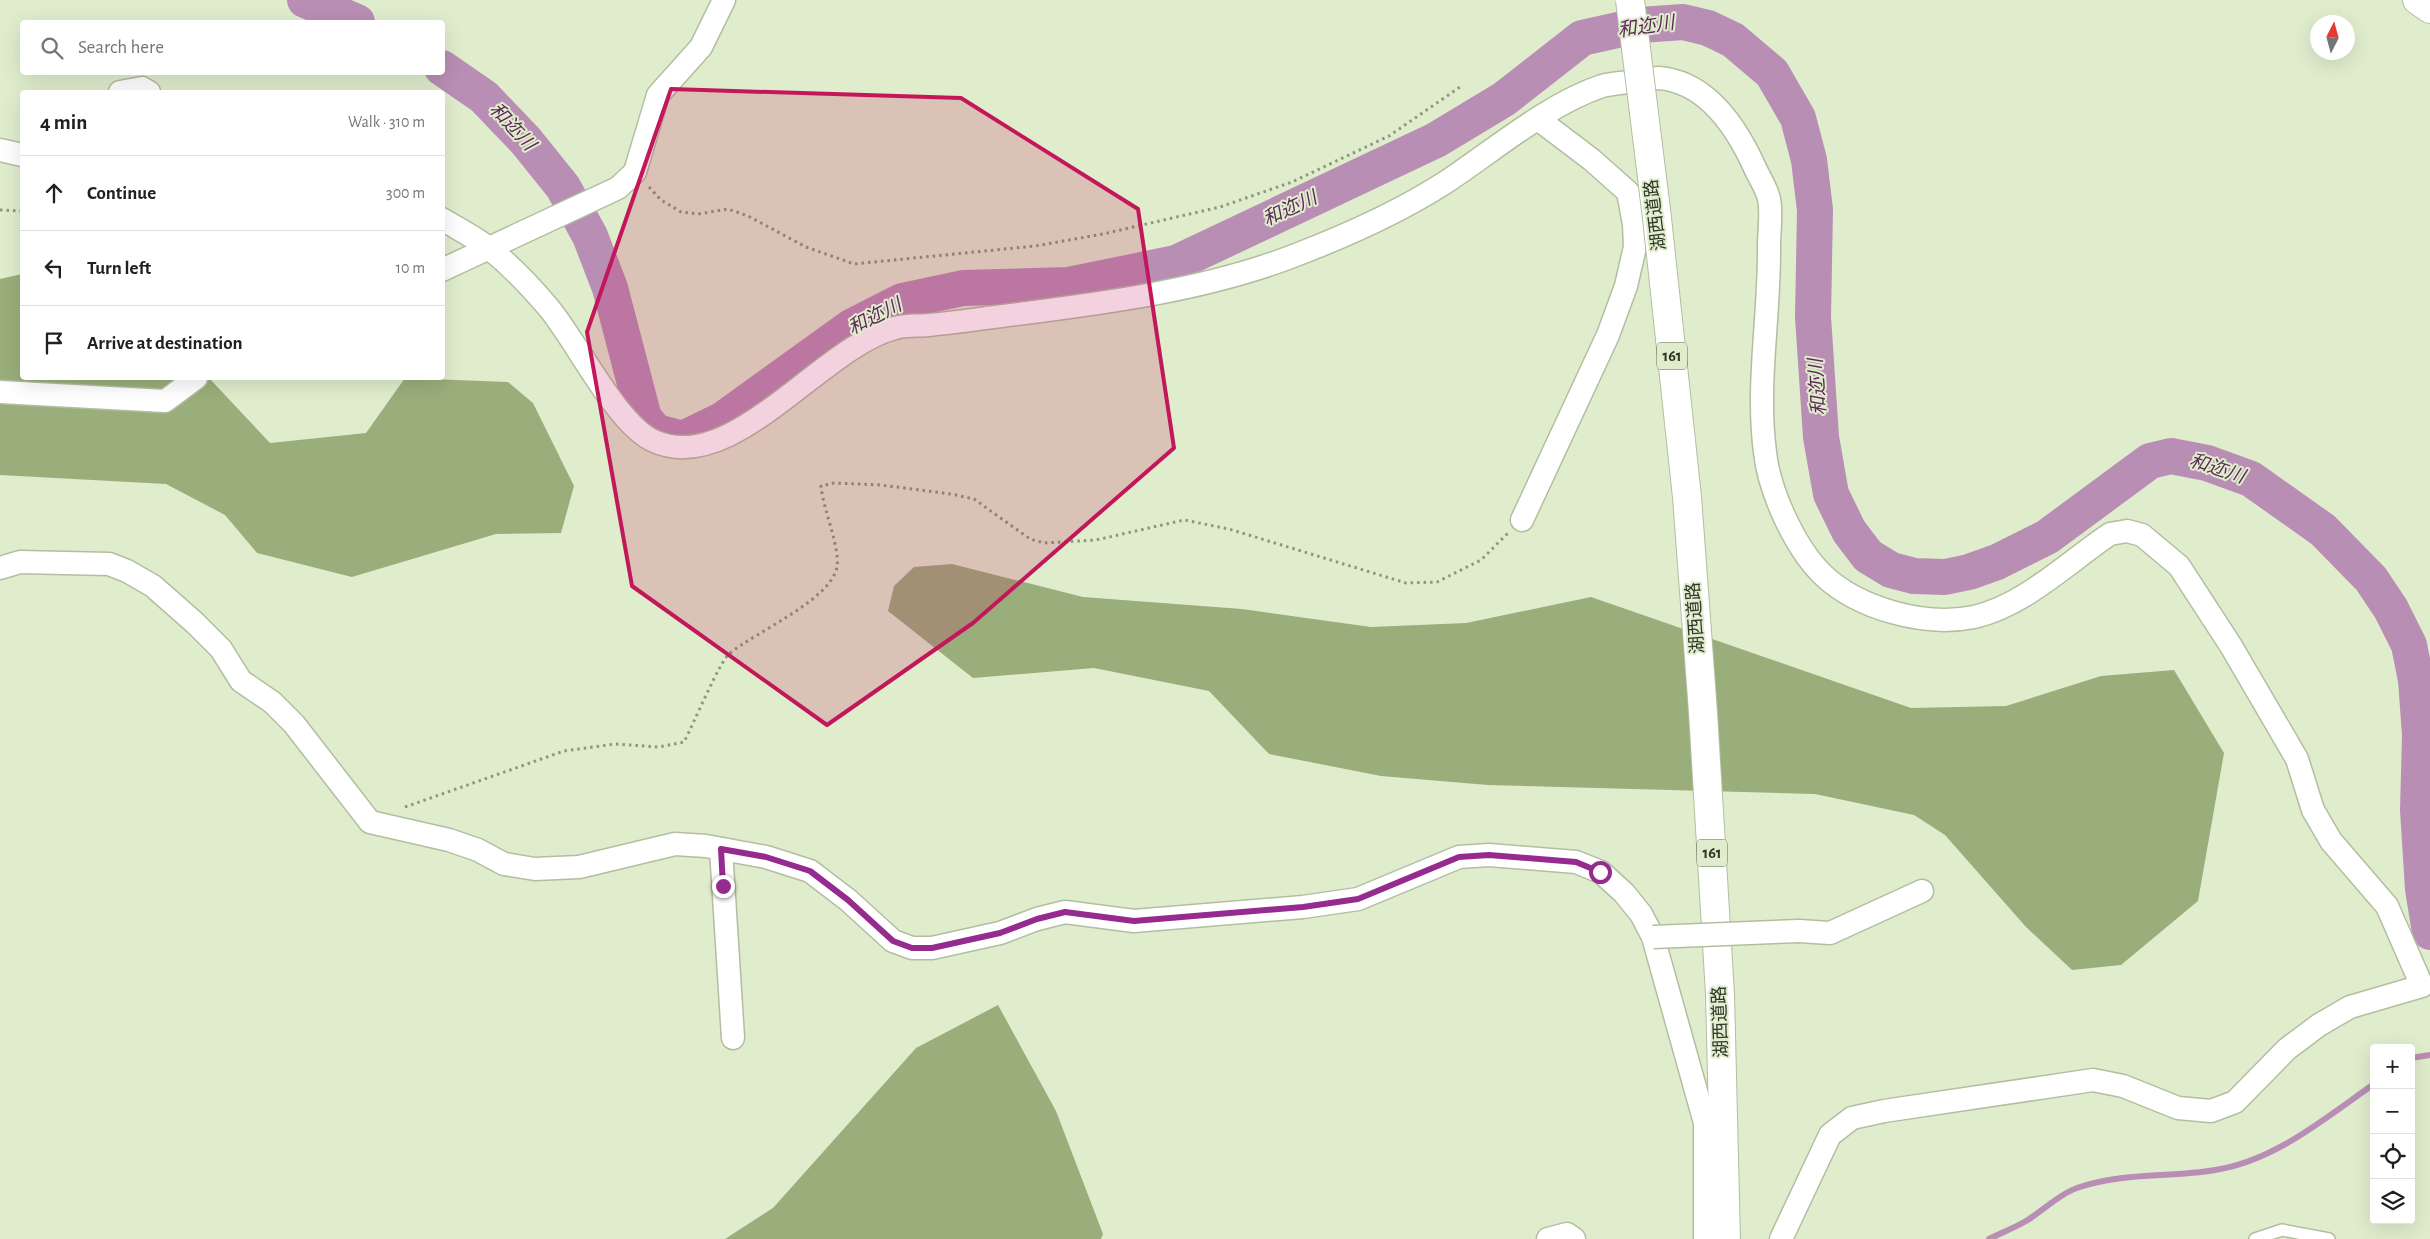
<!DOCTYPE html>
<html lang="en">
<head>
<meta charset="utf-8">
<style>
	:root { --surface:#fff; --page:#f6f6f6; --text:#202124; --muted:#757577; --line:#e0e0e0 }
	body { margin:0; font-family:"Alegreya Sans","Noto Sans JP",sans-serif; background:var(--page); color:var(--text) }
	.controls { position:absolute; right:15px; bottom:15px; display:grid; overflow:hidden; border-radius:5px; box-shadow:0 5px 20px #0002 }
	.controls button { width:45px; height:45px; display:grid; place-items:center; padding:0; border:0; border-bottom:1px solid var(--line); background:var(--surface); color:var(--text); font:25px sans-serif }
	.compass { position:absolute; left:2310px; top:15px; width:45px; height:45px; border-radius:50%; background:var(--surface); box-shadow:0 5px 20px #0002; rotate:6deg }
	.stop { position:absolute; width:15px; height:15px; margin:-11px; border:4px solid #952b8e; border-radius:50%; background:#fff }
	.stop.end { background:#952b8e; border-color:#fff; box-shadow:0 1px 5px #0008 }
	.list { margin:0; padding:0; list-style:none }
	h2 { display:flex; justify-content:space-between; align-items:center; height:65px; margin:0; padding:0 20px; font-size:21px }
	h2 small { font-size:16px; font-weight:400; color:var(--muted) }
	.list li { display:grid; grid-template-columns:32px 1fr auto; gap:15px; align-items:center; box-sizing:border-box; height:75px; padding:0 20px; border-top:1px solid var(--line) }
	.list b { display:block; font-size:19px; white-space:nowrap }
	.list em { font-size:16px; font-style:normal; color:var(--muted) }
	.icon { flex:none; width:28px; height:28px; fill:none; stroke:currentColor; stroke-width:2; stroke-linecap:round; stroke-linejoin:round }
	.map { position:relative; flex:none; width:2430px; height:1239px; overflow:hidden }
	.search { position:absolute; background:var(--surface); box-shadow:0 5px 20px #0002; left:20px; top:20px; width:425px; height:55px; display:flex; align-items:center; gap:12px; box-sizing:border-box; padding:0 18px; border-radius:5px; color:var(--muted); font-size:19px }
	.panel { position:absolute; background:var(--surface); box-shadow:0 5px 20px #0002; left:20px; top:90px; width:425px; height:290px; border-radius:5px }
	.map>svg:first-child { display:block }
</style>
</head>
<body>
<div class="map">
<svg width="2430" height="1239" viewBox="0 0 2430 1239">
	<rect width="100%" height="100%" fill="#e0edcd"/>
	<!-- forest -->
	<g fill="#9aae7b">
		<path d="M22 274V378H209L270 443 366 433 405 378 508 382 533 403 574 486 561 533 496 534 352 577 257 553 225 515 166 484 0 475V279Z"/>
		<path d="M952 564 1083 597 1242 609 1371 627 1466 623 1591 597 1911 708 2006 706 2101 676 2174 670 2224 753 2198 901 2121 965 2072 970 2026 927 1945 835 1914 815 1815 794 1488 785 1381 776 1269 754 1209 691 1094 668 973 678 888 611 894 586 914 567Z"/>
		<path d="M998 1005 1056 1111 1103 1234 1101 1239H725L773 1208 916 1048Z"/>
	</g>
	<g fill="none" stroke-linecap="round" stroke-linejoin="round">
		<!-- stream -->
		<g stroke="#b98eb4" stroke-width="6">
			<path d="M2411 1058 2430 1055"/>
			<path d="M1989 1239C2001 1233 2014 1228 2026 1221 2043 1211 2059 1194 2077 1188 2122 1172 2169 1178 2215 1170 2275 1161 2325 1118 2374 1084"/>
		</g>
		<!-- river -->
		<g stroke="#b98eb4" stroke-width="36">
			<path d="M305 0 357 22"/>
			<path d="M442 68 484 97 526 141 563 187 590 236 610 288 644 418 656 432 683 439 722 420 851 327 902 301 963 288 1069 285 1176 263 1436 140 1504 99 1582 38 1640 25 1683 22 1708 28 1733 40 1772 73 1798 118 1809 160 1815 210 1813 317 1821 437 1831 494 1849 531 1868 556 1891 570 1914 576 1945 577 1969 572 1997 562 2047 537 2150 461 2171 456 2207 463 2251 479 2323 530 2371 579 2391 609 2409 645 2416 680 2420 735 2418 810 2423 889 2430 932"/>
		</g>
		<defs>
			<path id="lane" d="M2255 1239 2282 1230 2329 1239"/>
			<g id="street">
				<path d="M120 92 142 88 149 92"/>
				<path d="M0 150 22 155"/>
				<path d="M442 219C458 229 477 238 491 250 511 266 531 287 548 307 576 340 617 425 654 441 732 477 821 347 895 328 905 325 918 326 929 325 948 323 967 321 986 318 1090 305 1204 292 1301 253 1350 234 1401 211 1446 182 1493 151 1548 104 1602 86 1613 83 1625 83 1636 81 1644 80 1651 78 1659 78 1708 82 1737 128 1755 168 1759 177 1767 189 1769 199 1772 213 1769 231 1769 245 1770 314 1756 384 1765 452 1769 491 1795 548 1823 575 1859 609 1925 627 1974 617 2025 605 2067 563 2110 534L2127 531 2142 535 2179 566 2231 646 2297 759 2313 810 2331 841 2387 906 2422 986 2350 1007 2319 1025 2287 1049 2235 1102 2211 1111 2178 1108 2123 1086 2093 1080 1884 1111 1852 1118 1830 1135 1781 1239"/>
				<path d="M442 270 618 188 635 172 658 95 701 47 724 0"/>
				<path d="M0 392 165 401 196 378"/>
				<path d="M1522 520 1608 335 1626 286 1635 247 1634 224 1628 192 1592 160 1538 119"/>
				<path d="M0 568 20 562 109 564 127 571 153 586 195 623 221 649 241 681 272 702 294 724 370 822 449 840 478 850 504 864 535 869 579 867 675 844 706 846 766 857 810 871 848 900 893 941 912 948H932L1000 933 1037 919 1065 912 1134 921 1303 907 1358 899 1459 857 1489 855 1576 862 1601 872 1624 893 1641 914 1653 937 1705 1123V1239"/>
				<path d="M721 849 733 1038"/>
				<path d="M1799 931 1830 933 1922 891"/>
				<path d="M1548 1239 1567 1234 1574 1239"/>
			</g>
			<path id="secondary" d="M2417 0 2430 9"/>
			<path id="highway" d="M1703 712 1720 994 1726 1239"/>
		</defs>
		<!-- lane casing -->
		<use href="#lane" stroke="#b2bea0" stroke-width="14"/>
		<!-- street casing -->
		<use href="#street" stroke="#b2bea0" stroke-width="25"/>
		<!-- secondary casing -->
		<use href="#secondary" stroke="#b2bea0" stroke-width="30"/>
		<!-- highway casing -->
		<use href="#highway" stroke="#b2bea0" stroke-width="30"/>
		<!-- path -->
		<g stroke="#8d967f" stroke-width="3" stroke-dasharray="2.5 4" stroke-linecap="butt">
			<path d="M649 187 661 200 681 212 698 214 728 209 748 216 806 247 854 264 1035 246 1103 234 1220 207 1292 182 1389 136 1460 87"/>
			<path d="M0 210 22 211"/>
			<path d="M405 807 564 751 615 744 659 747 684 742C692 727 720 661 729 654 755 632 831 600 837 567 840 547 823 509 821 486L834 483 881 485 951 494 974 499 1030 539 1044 543 1096 540 1184 520 1229 529 1406 583 1437 582 1481 560 1508 533"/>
		</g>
		<!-- lane -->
		<use href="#lane" stroke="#fff" stroke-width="11"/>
		<!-- street -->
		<use href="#street" stroke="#fff" stroke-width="22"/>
		<!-- secondary -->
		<use href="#secondary" stroke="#fff" stroke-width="28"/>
		<!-- highway -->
		<use href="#highway" stroke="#fff" stroke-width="28"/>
		<defs>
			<path id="street-bridge" d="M1653 937 1799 931"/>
			<path id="highway-bridge" d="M1630 0 1657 218 1687 497 1703 712"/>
		</defs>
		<!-- street-bridge casing -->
		<use href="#street-bridge" stroke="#b2bea0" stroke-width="25" stroke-linecap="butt"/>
		<!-- highway-bridge casing -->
		<use href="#highway-bridge" stroke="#b2bea0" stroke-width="30" stroke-linecap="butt"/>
		<!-- street-bridge -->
		<use href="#street-bridge" stroke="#fff" stroke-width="22"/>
		<!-- highway-bridge -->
		<use href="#highway-bridge" stroke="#fff" stroke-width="28"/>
	</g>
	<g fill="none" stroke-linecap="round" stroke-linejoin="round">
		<!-- route -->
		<path stroke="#952b8e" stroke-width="6" d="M723 886 721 849 766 857 810 871 848 900 893 941 912 948H932L1000 933 1037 919 1065 912 1134 921 1303 907 1358 899 1459 857 1489 855 1576 862 1600 872"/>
	</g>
	<!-- marked area -->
	<path fill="#c2185b" fill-opacity="0.2" stroke="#c2185b" stroke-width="4" stroke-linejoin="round" d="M671 89 961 98 1138 209 1174 448 973 623 827 725 632 586 587 332Z"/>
	<g text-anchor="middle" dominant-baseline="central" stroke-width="4" stroke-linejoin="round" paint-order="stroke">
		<!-- shield labels -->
		<g fill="#e0edcd" stroke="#656c5a" stroke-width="1">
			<rect x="1657" y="342.5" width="30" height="27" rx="4"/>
			<rect x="1697" y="839.5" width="30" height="27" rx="4"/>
		</g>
		<g font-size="16" font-weight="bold" fill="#303528">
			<text x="1672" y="356">161</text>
			<text x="1712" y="853">161</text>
		</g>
		<!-- street labels -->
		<g font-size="18" fill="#303528" stroke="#e0edcd">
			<text transform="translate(1656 215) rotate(-97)">湖西道路</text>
			<text transform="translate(1696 618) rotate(-94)">湖西道路</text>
			<text transform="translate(1721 1022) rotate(-92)">湖西道路</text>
		</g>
		<!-- water labels -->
		<g font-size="19" font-style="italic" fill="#5e285a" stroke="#e0edcd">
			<text transform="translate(1646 27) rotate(-8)">和迩川</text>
			<text transform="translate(512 127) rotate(47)">和迩川</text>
			<text transform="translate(1290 209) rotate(-25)">和迩川</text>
			<text transform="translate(875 317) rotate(-27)">和迩川</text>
			<text transform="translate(1818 387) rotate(-94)">和迩川</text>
			<text transform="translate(2217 469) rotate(18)">和迩川</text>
		</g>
	</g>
</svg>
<div class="controls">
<button>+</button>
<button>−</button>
<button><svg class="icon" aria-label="locate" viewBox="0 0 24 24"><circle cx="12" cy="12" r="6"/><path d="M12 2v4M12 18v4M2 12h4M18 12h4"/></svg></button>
<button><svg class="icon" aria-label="layers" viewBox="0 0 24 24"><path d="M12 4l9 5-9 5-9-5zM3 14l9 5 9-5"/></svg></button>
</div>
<svg class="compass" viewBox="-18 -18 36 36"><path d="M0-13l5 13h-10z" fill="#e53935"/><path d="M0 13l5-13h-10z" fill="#757577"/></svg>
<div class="stop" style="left:1600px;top:872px"></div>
<div class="stop end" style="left:723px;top:886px"></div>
<div class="search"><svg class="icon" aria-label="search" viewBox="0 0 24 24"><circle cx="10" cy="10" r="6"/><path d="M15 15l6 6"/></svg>Search here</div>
<section class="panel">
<h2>4 min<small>Walk · 310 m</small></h2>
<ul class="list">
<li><svg class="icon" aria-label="ahead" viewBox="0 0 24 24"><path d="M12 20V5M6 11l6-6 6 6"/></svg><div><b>Continue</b></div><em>300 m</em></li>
<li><svg class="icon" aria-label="left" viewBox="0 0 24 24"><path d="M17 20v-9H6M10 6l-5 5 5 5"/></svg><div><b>Turn left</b></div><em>10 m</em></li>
<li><svg class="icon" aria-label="arrive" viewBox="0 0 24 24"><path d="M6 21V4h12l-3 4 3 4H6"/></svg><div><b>Arrive at destination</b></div></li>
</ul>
</section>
</div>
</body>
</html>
